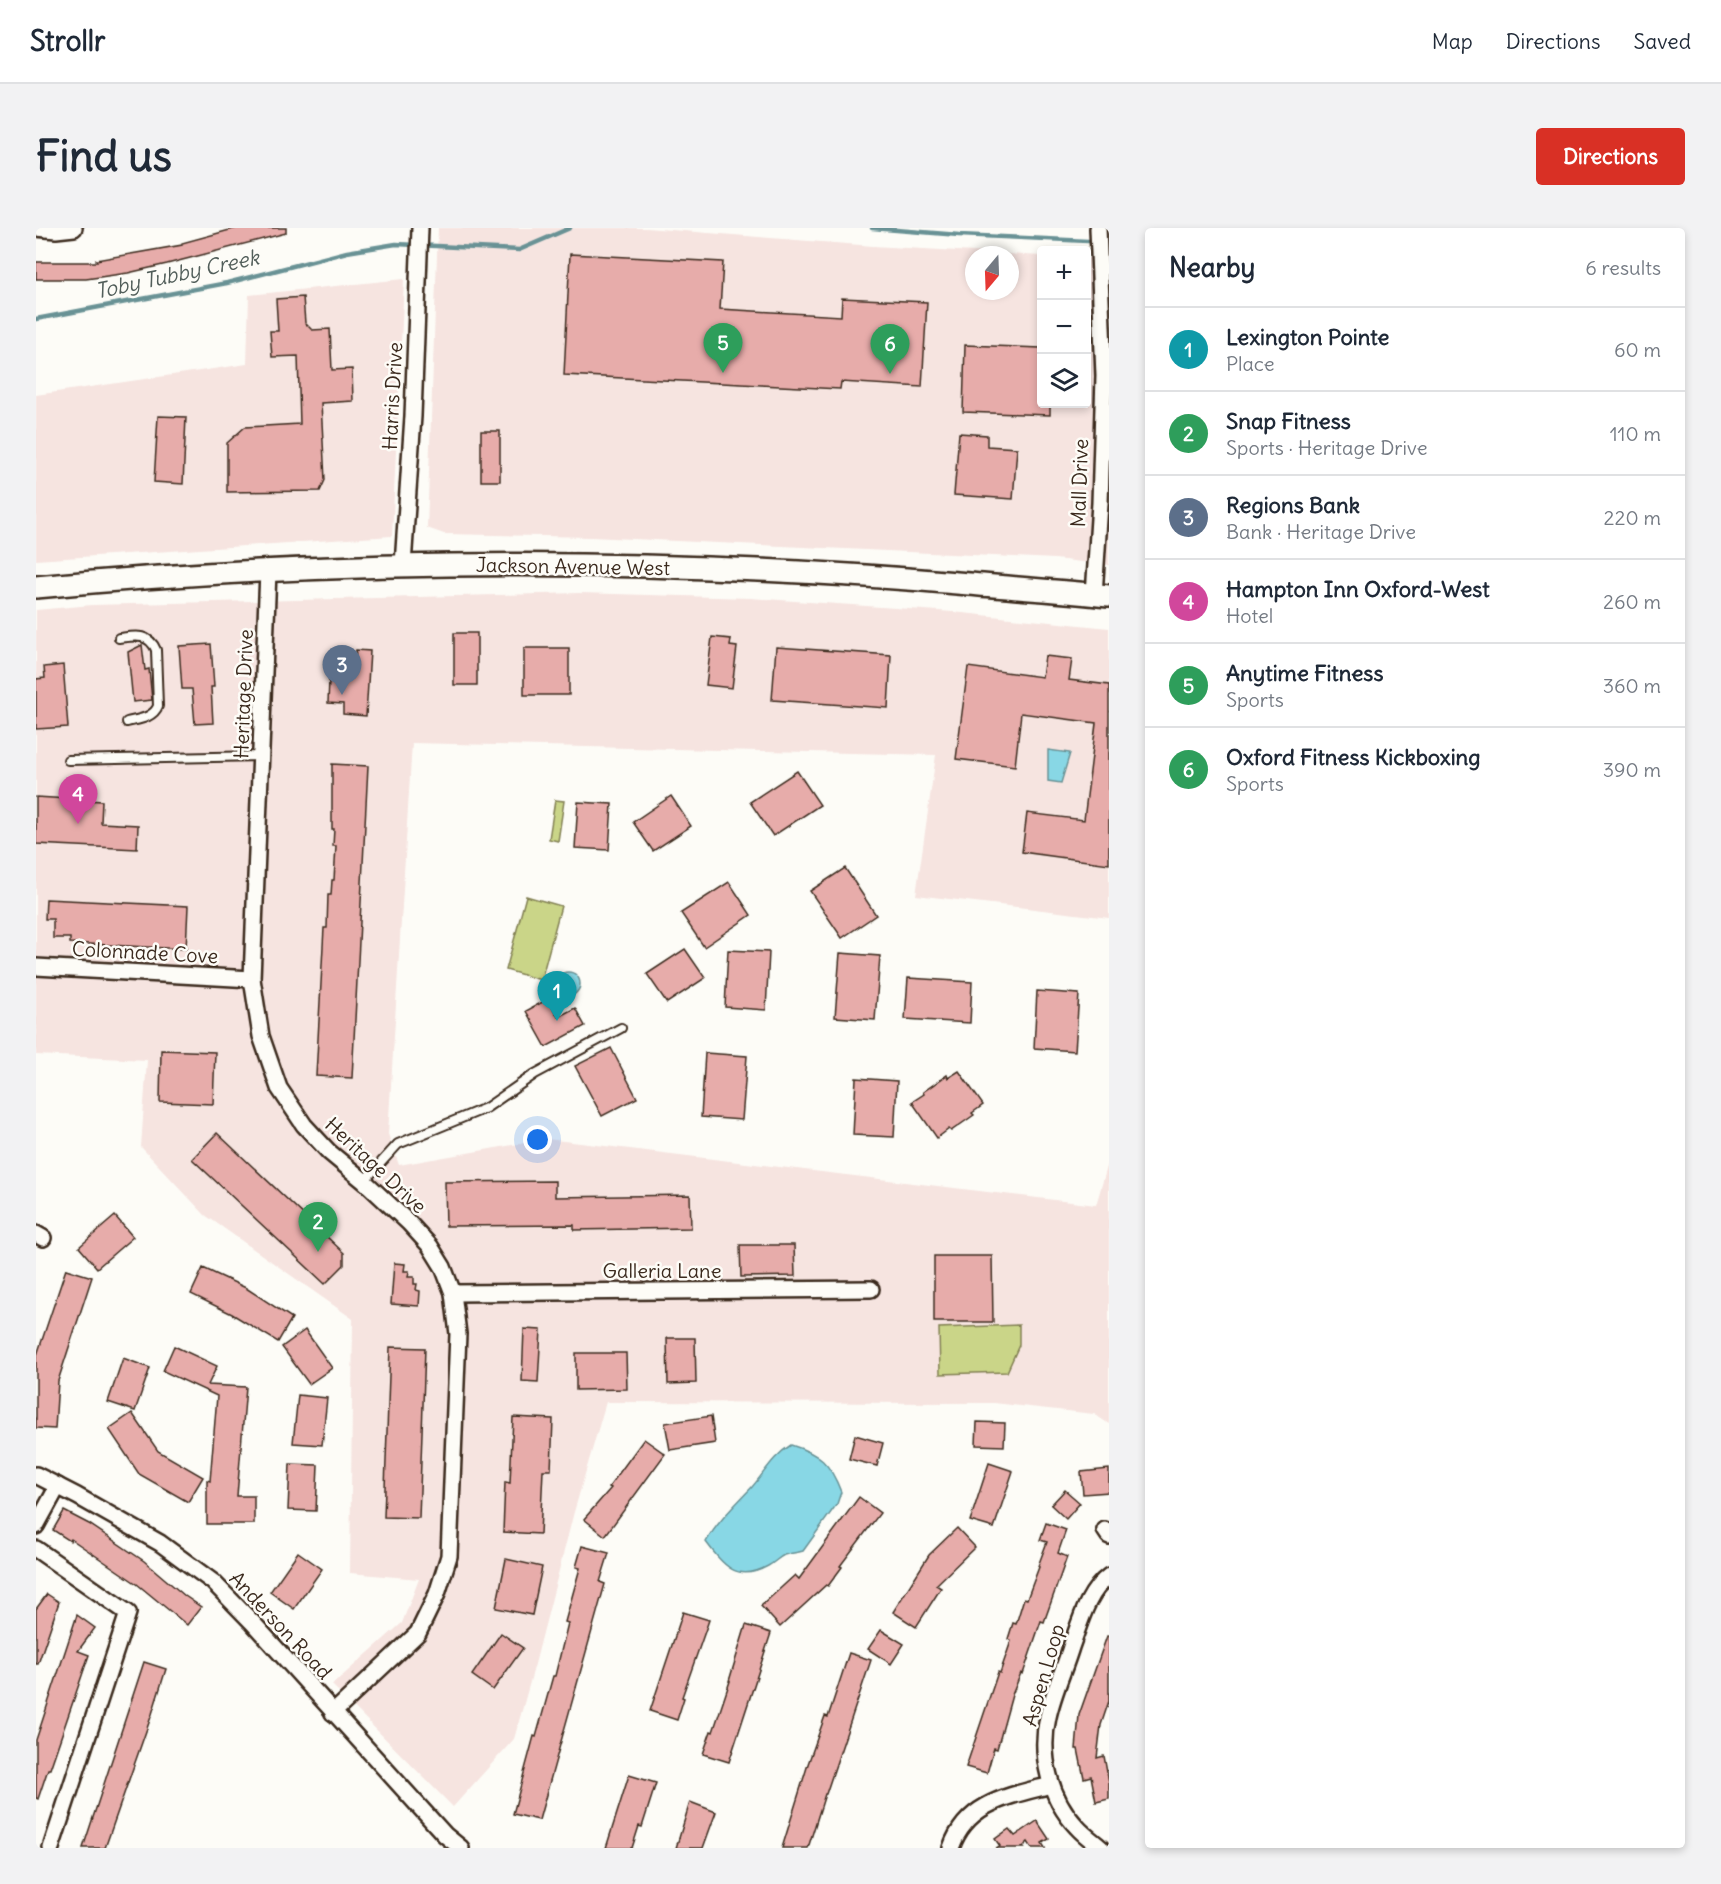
<!DOCTYPE html>
<html lang="en">
<head>
<meta charset="utf-8">
<style>
	:root { --surface:#fff; --page:#f2f2f3; --text:#1f2937; --muted:#747a83; --line:#e0e1e3; --accent:#d93025 }
	body { margin:0; font-family:Delius,sans-serif; background:var(--page); color:var(--text) }
	.controls { position:absolute; right:18px; top:18px; display:grid; overflow:hidden; border-radius:6px; box-shadow:0 3px 9px #0003 }
	.controls button { width:54px; height:54px; display:grid; place-items:center; padding:0; border:0; border-bottom:2px solid var(--line); background:var(--surface); color:var(--text); font:30px sans-serif }
	.compass { position:absolute; left:929px; top:18px; width:54px; height:54px; border-radius:50%; background:var(--surface); box-shadow:0 3px 9px #0003; rotate:199deg }
	.you { position:absolute; left:502px; top:912px; width:21px; height:21px; margin:-15px; border:4px solid #fff; border-radius:50%; background:#1a73e8; box-shadow:0 0 0 9px #1a73e833 }
	.badge { display:grid; place-items:center; width:39px; height:39px; border-radius:50%; background:var(--accent); color:#fff; font-size:20px; font-weight:700 }
	.pin { position:absolute; translate:-50% -50px; filter:drop-shadow(0 2px 3px #0008) }
	.pin::after { content:''; position:absolute; top:32px; width:21px; height:18px; background:inherit; clip-path:polygon(0 0,100% 0,50% 100%) }
	.list { margin:0; padding:0; list-style:none }
	h2 { display:flex; justify-content:space-between; align-items:center; height:78px; margin:0; padding:0 24px; font-size:26px }
	h2 small { font-size:20px; font-weight:400; color:var(--muted) }
	.list li { display:grid; grid-template-columns:39px 1fr auto; gap:18px; align-items:center; box-sizing:border-box; height:84px; padding:0 24px; border-top:2px solid var(--line) }
	.list b { display:block; font-size:22px; white-space:nowrap }
	.list p { margin:0; font-size:20px; white-space:nowrap; color:var(--muted) }
	.list em { font-size:20px; font-style:normal; color:var(--muted) }
	.icon { flex:none; width:33px; height:33px; fill:none; stroke:currentColor; stroke-width:2; stroke-linecap:round; stroke-linejoin:round }
	.map { position:relative; flex:none; width:1073px; height:1620px; overflow:hidden; border-radius:6px }
	header { display:flex; align-items:center; gap:36px; box-sizing:border-box; height:84px; padding:0 30px; background:var(--surface); border-bottom:2px solid var(--line) }
	header strong { font-size:28px }
	nav { display:flex; gap:33px; margin-inline-start:auto; font-size:21px }
	.intro { display:flex; align-items:center; justify-content:space-between; box-sizing:border-box; height:144px; padding:0 36px }
	h1 { margin:0; font-size:42px }
	.button { padding:15px 27px; border-radius:6px; background:var(--accent); color:#fff; font-size:21px; font-weight:700 }
	main { display:flex; gap:36px; padding:0 36px }
	aside { flex:1; background:var(--surface); border-radius:6px; box-shadow:0 3px 9px #0003 }
	.map>svg:first-child { display:block }
</style>
</head>
<body>
<header>
<strong>Strollr</strong>
<nav><a>Map</a><a>Directions</a><a>Saved</a></nav>
</header>
<div class="intro"><h1>Find us</h1><a class="button">Directions</a></div>
<main>
<div class="map">
<svg width="1073" height="1620" viewBox="0 0 1073 1620">
	<rect width="100%" height="100%" fill="#fdfcf7"/>
	<filter id="ink" filterUnits="userSpaceOnUse"><feTurbulence type="fractalNoise" baseFrequency=".0167" numOctaves="2"/><feDisplacementMap in="SourceGraphic" scale="12" xChannelSelector="R" yChannelSelector="G"/><feConvolveMatrix kernelMatrix="1 2 1 2 8 2 1 2 1" color-interpolation-filters="sRGB"/></filter>
	<g filter="url(#ink)">
		<!-- built -->
		<g fill="#f6e4e0" fill-rule="evenodd">
			<path d="M402 0H610L837 18 1005 28V176H1050L1051 30 1073 31V337L1019 331 555 309 408 306 391 300ZM938 27H974V63H938Z"/>
			<path d="M368 51 356 308 0 332V167L211 136 213 67Z"/>
			<path d="M544 365 714 370 917 384 1073 400V690L880 667 900 527 376 515 352 906 363 937 511 911 1060 977 1073 932V1196L1058 1186 958 1175 570 1174 538 1284 499 1436 478 1511 417 1579 296 1457 366 1395 383 1351 314 1345 317 1091 169 987 105 919 111 832 0 827V382L56 377Z"/>
		</g>
		<!-- green -->
		<g fill="#cad588" stroke="#828053" stroke-width="1.5">
			<path d="M519 572 528 573 522 613 513 611Z"/>
			<path d="M490 668 525 678 505 752 470 742Z"/>
			<path d="M983 1097V1117L971 1144 904 1146 903 1100Z"/>
		</g>
		<!-- water -->
		<g fill="#88d7e5" stroke="#699295" stroke-width="1.5">
			<path d="M1012 522 1034 525 1025 555 1012 553Z"/>
			<circle cx="532" cy="756" r="12"/>
			<path d="M755 1217C784 1226 794 1235 805 1264L801 1276 767 1323C761 1325 754 1325 748 1327 742 1330 738 1335 732 1338 701 1355 688 1338 670 1314 682 1293 699 1277 716 1259 729 1244 737 1228 755 1217Z"/>
		</g>
		<g fill="none" stroke-linecap="round" stroke-linejoin="round">
			<!-- stream -->
			<g stroke="#699295" stroke-width="4.5">
				<path d="M836 0 923 7 1073 14"/>
				<path d="M0 91 191 55 311 24 360 16 483 22 534 0"/>
			</g>
		</g>
		<!-- building -->
		<g fill="#e7acaa" stroke="#3b2a1e" stroke-width="1.5">
			<path d="M201 0H250V5L131 36 92 45 50 51H0V34H61L60 32 146 17V15Z"/>
			<path d="M534 26 687 34 684 81 805 88 806 70 891 74 886 159 805 154 804 161 528 147Z"/>
			<path d="M267 69 269 95 276 102 294 101 296 142 316 141 317 173 285 175 289 252 284 263 191 264V215L209 199 264 196 262 128 236 129 234 103H242L240 71Z"/>
			<path d="M929 117 1005 120V176H1014V187L927 184Z"/>
			<path d="M122 188 150 189 147 256 118 254Z"/>
			<rect x="445" y="203" width="19" height="50"/>
			<path d="M923 205 951 207V218L981 220 977 271 918 267Z"/>
			<rect x="418" y="405" width="23" height="52"/>
			<path d="M676 409 695 411 694 418 701 419 696 460 670 457Z"/>
			<path d="M175 416 178 459H175L177 495 159 496 156 461H146L143 418Z"/>
			<path d="M106 417 109 442 113 441 116 472 97 474 92 424Z"/>
			<path d="M740 419 855 427 852 480 736 472Z"/>
			<rect x="488" y="420" width="45" height="47"/>
			<path d="M320 422 334 423 330 488 307 486V476L292 475 294 431 319 432Z"/>
			<path d="M1009 428 1036 431 1033 452 1073 457V636L986 624 991 585 1048 592 1060 495 985 485 979 538 920 531 932 439 1006 449Z"/>
			<path d="M27 437 32 499 0 501V451L9 450 8 439Z"/>
			<path d="M296 536 332 538 316 850 280 848 288 700H291L292 667H295L296 652H298L300 618H297L298 601H296Z"/>
			<path d="M761 543 784 577 737 608 714 574Z"/>
			<path d="M635 568 655 598 617 623 597 594Z"/>
			<path d="M0 569 66 573 65 595 102 597 101 621 0 616Z"/>
			<path d="M542 574 576 576 573 622 539 620Z"/>
			<path d="M809 640 840 687 806 710 774 663Z"/>
			<path d="M693 654 715 687 668 719 645 685Z"/>
			<path d="M10 671 152 678 150 721 34 715V710H17V691H9Z"/>
			<path d="M649 721 669 750 631 775 611 746Z"/>
			<path d="M692 722 733 724 730 782 689 779Z"/>
			<path d="M804 725 844 728 839 792 799 789Z"/>
			<path d="M872 750 936 754 934 795 869 791Z"/>
			<path d="M1001 763 1043 766 1039 823 998 820Z"/>
			<path d="M512 771 522 789 539 780 549 798 510 819 490 783Z"/>
			<path d="M575 820 601 870 566 888 539 838Z"/>
			<path d="M125 822 179 824 177 876 124 874Z"/>
			<path d="M669 825 711 828 706 892 665 889Z"/>
			<path d="M923 843 947 877 936 885 938 887 915 903 913 901 901 910 876 874 888 866 887 864 911 847 912 850Z"/>
			<path d="M820 850 861 853 858 909 817 907Z"/>
			<path d="M181 905 308 1025V1037L289 1056 156 931Z"/>
			<path d="M519 953V969L654 967 655 1000 538 1002V997L410 998 409 954Z"/>
			<path d="M79 988 97 1009 61 1040 43 1019Z"/>
			<path d="M704 1017H758L759 1048 705 1049Z"/>
			<path d="M898 1028H956L957 1094H898Z"/>
			<path d="M358 1035 369 1036 368 1043H373L372 1049H378V1056H381L380 1062 384 1063 383 1078 355 1076Z"/>
			<path d="M167 1040 210 1060 256 1090 242 1114 196 1086 155 1066Z"/>
			<path d="M30 1041 56 1049 22 1153 19 1201 0 1200V1130Z"/>
			<path d="M488 1101 505 1102 502 1154 486 1153Z"/>
			<path d="M269 1102 296 1140 273 1156 246 1119Z"/>
			<path d="M631 1110H659L660 1155 632 1156Z"/>
			<path d="M138 1118 181 1138 172 1157 210 1159 201 1268H218V1296H171V1252L174 1253 181 1168 127 1143Z"/>
			<path d="M354 1119 389 1120 383 1290 348 1289Z"/>
			<path d="M540 1125H590L591 1161 540 1162Z"/>
			<path d="M87 1130 114 1140 99 1183 72 1174Z"/>
			<path d="M262 1167 291 1170 286 1217 257 1215Z"/>
			<path d="M96 1185 122 1223 167 1249 152 1274 103 1246 73 1201Z"/>
			<path d="M675 1188 679 1215 634 1222 629 1195Z"/>
			<path d="M477 1189 517 1191 515 1242H507L504 1306 467 1304 469 1254 474 1255Z"/>
			<path d="M941 1194 969 1195 968 1218 940 1217Z"/>
			<path d="M819 1207 847 1215 841 1238 813 1231Z"/>
			<path d="M608 1211 629 1226 569 1308 548 1291 575 1260 573 1259Z"/>
			<path d="M953 1235 977 1243 958 1300 934 1293Z"/>
			<path d="M254 1236 282 1237 280 1283 252 1282Z"/>
			<path d="M1073 1241V1264L1047 1266 1045 1244Z"/>
			<path d="M1029 1262 1044 1275 1030 1291 1015 1277Z"/>
			<path d="M823 1269 844 1285 804 1338 806 1339 792 1358 790 1357 744 1399 725 1378 759 1347 763 1351Z"/>
			<path d="M28 1283 53 1296 108 1333 149 1368 165 1379 151 1397 101 1356 35 1311 34 1313 17 1302Z"/>
			<path d="M1010 1295 1030 1302 1022 1325 1031 1329 1008 1394 1005 1393 987 1446 985 1445 976 1467 961 1521 958 1520 951 1545 930 1539 962 1444 964 1445 975 1413 972 1411 977 1395 980 1396 988 1370 991 1371 1003 1339 1002 1338 1011 1314 1004 1312Z"/>
			<path d="M921 1300 939 1319 900 1357 905 1360 880 1399 857 1384 893 1327Z"/>
			<path d="M546 1318 573 1325 564 1354 569 1356 503 1592 477 1586 498 1508 500 1509 517 1448H519L532 1395 529 1394 544 1340 540 1339Z"/>
			<path d="M262 1324 286 1341 258 1381 234 1364Z"/>
			<path d="M470 1331 506 1339 496 1387 460 1380Z"/>
			<path d="M11 1366 23 1374 2 1436H0V1381Z"/>
			<path d="M647 1384 673 1392 646 1469 648 1470 641 1492 614 1483Z"/>
			<path d="M41 1387 59 1400 42 1423 53 1427 14 1541H12L2 1571 0 1570V1512Z"/>
			<path d="M710 1397 735 1405 693 1534 667 1526 675 1503 677 1504 694 1453H693Z"/>
			<path d="M845 1402 868 1416 855 1436 832 1421Z"/>
			<path d="M465 1405 487 1420 457 1462 436 1447Z"/>
			<path d="M1071 1408H1073V1473L1065 1497 1061 1530 1068 1528 1073 1555V1571L1060 1574 1055 1548 1048 1550 1042 1521H1040L1043 1487Z"/>
			<path d="M813 1425 835 1432 790 1566H789L772 1620H746L772 1536 789 1488 792 1489Z"/>
			<path d="M108 1434 130 1441 116 1486 69 1620H47Z"/>
			<path d="M593 1547 620 1555 606 1599 603 1598 596 1620H570Z"/>
			<path d="M654 1574 680 1584 667 1620H640Z"/>
			<path d="M1001 1593 1013 1611 1006 1615 1009 1620H996L992 1614 987 1619 988 1620H960L964 1618 959 1611 973 1601 979 1608Z"/>
		</g>
		<g fill="none" stroke-linecap="round" stroke-linejoin="round">
			<defs>
				<g id="service">
					<path d="M83 410C99 408 113 405 120 422L122 478C117 490 103 491 91 494"/>
					<path d="M32 532 226 528"/>
					<path d="M328 953 362 916 450 880 499 846 585 800"/>
				</g>
				<g id="minor">
					<path d="M0 0 20 2 38 0"/>
					<path d="M367 337 377 188 384 0"/>
					<path d="M232 343 216 751 225 808 243 860 268 897 293 924 328 953 373 995 394 1018 407 1039 417 1065 422 1106 413 1328 401 1366 382 1405 297 1485"/>
					<path d="M1058 367 1064 275 1068 148 1062 0"/>
					<path d="M0 739 216 751"/>
					<path d="M0 1006 7 1010"/>
					<path d="M417 1065 835 1061"/>
					<path d="M0 1247 41 1268 124 1315 177 1354 217 1395 409 1607 425 1620"/>
					<path d="M0 1298 22 1258"/>
					<path d="M1069 1302 1073 1308"/>
					<path d="M0 1321 92 1385 15 1620"/>
					<path d="M915 1620C931 1574 973 1568 1015 1557"/>
					<path d="M1065 1620C1057 1613 1048 1607 1041 1599 1014 1571 1003 1527 1012 1489 1017 1465 1028 1442 1035 1419 1044 1395 1051 1364 1073 1348"/>
				</g>
				<path id="secondary" d="M0 359C310 330 623 329 933 356 980 360 1027 363 1073 368"/>
			</defs>
			<!-- service casing -->
			<use href="#service" stroke="#3b2a1e" stroke-width="12"/>
			<!-- minor casing -->
			<use href="#minor" stroke="#3b2a1e" stroke-width="20"/>
			<!-- secondary casing -->
			<use href="#secondary" stroke="#3b2a1e" stroke-width="26"/>
			<!-- service -->
			<use href="#service" stroke="#fdfcf7" stroke-width="8"/>
			<!-- minor -->
			<use href="#minor" stroke="#fdfcf7" stroke-width="15"/>
			<!-- secondary -->
			<use href="#secondary" stroke="#fdfcf7" stroke-width="21"/>
		</g>
	</g>
	<g text-anchor="middle" dominant-baseline="central" stroke-width="5" stroke-linejoin="round" paint-order="stroke">
		<!-- street labels -->
		<g font-size="20" fill="#3b2a1e" stroke="#fdfcf7">
			<text transform="translate(356 168) rotate(-87)">Harris Drive</text>
			<text transform="translate(1043 255) rotate(-88)">Mall Drive</text>
			<text transform="translate(537 338) rotate(1)">Jackson Avenue West</text>
			<text transform="translate(207 466) rotate(-88)">Heritage Drive</text>
			<text transform="translate(109 724) rotate(3)">Colonnade Cove</text>
			<text transform="translate(340 937) rotate(43)">Heritage Drive</text>
			<text x="626" y="1042">Galleria Lane</text>
			<text transform="translate(245 1397) rotate(47)">Anderson Road</text>
			<text transform="translate(1007 1447) rotate(-74)">Aspen Loop</text>
		</g>
		<!-- water labels -->
		<g font-size="21" font-style="italic" fill="#525e5a" stroke="#fdfcf7">
			<text transform="translate(141 46) rotate(-12)">Toby Tubby Creek</text>
		</g>
	</g>
</svg>
<div class="controls">
<button>+</button>
<button>−</button>
<button><svg class="icon" aria-label="layers" viewBox="0 0 24 24"><path d="M12 4l9 5-9 5-9-5zM3 14l9 5 9-5"/></svg></button>
</div>
<svg class="compass" viewBox="-18 -18 36 36"><path d="M0-13l5 13h-10z" fill="#e53935"/><path d="M0 13l5-13h-10z" fill="#747a83"/></svg>
<div class="you"></div>
<div class="pin badge" style="left:521px;top:793px;background:#0f9aa8">1</div>
<div class="pin badge" style="left:282px;top:1024px;background:#2e9e5b">2</div>
<div class="pin badge" style="left:306px;top:467px;background:#5c6f8a">3</div>
<div class="pin badge" style="left:42px;top:596px;background:#d1479c">4</div>
<div class="pin badge" style="left:687px;top:145px;background:#2e9e5b">5</div>
<div class="pin badge" style="left:854px;top:146px;background:#2e9e5b">6</div>
</div>
<aside>
<h2>Nearby<small>6 results</small></h2>
<ul class="list">
<li><span class="badge" style="background:#0f9aa8">1</span><div><b>Lexington Pointe</b><p>Place</p></div><em>60 m</em></li>
<li><span class="badge" style="background:#2e9e5b">2</span><div><b>Snap Fitness</b><p>Sports · Heritage Drive</p></div><em>110 m</em></li>
<li><span class="badge" style="background:#5c6f8a">3</span><div><b>Regions Bank</b><p>Bank · Heritage Drive</p></div><em>220 m</em></li>
<li><span class="badge" style="background:#d1479c">4</span><div><b>Hampton Inn Oxford-West</b><p>Hotel</p></div><em>260 m</em></li>
<li><span class="badge" style="background:#2e9e5b">5</span><div><b>Anytime Fitness</b><p>Sports</p></div><em>360 m</em></li>
<li><span class="badge" style="background:#2e9e5b">6</span><div><b>Oxford Fitness Kickboxing</b><p>Sports</p></div><em>390 m</em></li>
</ul>
</aside>
</main>
</body>
</html>
